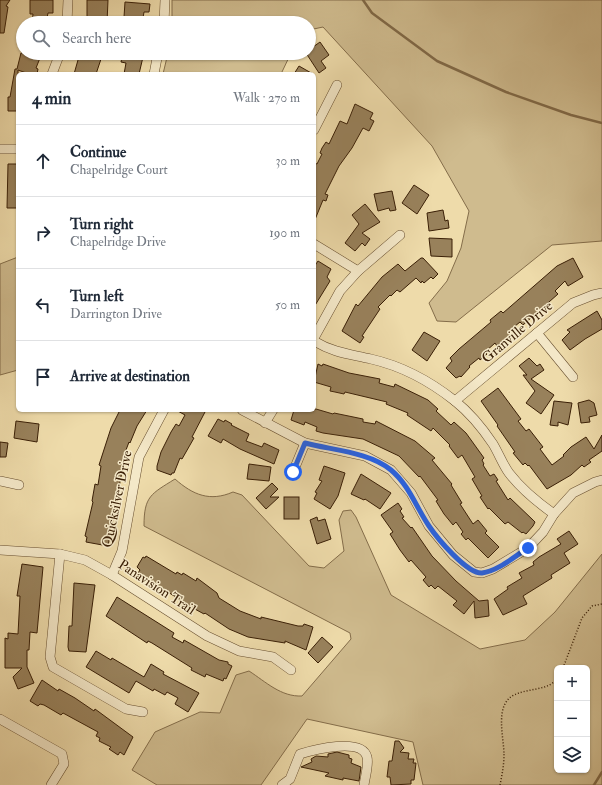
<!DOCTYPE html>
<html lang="en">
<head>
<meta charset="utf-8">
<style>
	:root { --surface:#fff; --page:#f2f2f3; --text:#1f2937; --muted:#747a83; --line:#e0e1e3 }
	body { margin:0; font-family:"IM FELL Double Pica",serif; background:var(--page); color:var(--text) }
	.controls { position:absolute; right:12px; bottom:12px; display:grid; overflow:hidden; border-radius:6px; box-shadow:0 1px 3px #0004 }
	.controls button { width:36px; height:36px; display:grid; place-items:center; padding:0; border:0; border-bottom:1px solid var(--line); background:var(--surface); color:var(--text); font:20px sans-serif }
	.stop { position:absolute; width:12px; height:12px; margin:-9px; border:3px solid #2563eb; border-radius:50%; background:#fff }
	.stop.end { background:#2563eb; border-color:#fff; box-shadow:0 1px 4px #0008 }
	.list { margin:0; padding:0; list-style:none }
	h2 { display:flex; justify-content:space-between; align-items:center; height:52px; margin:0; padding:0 16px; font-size:17px }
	h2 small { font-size:13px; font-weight:400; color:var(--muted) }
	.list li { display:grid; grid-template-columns:26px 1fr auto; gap:12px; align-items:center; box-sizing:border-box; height:72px; padding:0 16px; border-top:1px solid var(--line) }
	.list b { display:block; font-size:15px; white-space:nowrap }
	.list p { margin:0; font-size:13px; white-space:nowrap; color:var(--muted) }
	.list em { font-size:13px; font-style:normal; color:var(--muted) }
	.icon { flex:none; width:22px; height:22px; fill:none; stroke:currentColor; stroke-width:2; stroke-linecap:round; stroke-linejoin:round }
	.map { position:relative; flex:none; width:602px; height:785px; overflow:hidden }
	.search { position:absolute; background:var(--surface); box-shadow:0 1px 3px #0004; left:16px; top:16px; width:300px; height:44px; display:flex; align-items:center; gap:10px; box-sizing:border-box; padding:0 14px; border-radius:22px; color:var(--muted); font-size:15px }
	.panel { position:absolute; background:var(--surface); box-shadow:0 1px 3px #0004; left:16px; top:72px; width:300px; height:340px; border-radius:6px }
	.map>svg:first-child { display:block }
</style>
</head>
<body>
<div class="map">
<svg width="602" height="785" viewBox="0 0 602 785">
	<rect width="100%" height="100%" fill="#eedbaa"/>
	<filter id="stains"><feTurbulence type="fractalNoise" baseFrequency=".005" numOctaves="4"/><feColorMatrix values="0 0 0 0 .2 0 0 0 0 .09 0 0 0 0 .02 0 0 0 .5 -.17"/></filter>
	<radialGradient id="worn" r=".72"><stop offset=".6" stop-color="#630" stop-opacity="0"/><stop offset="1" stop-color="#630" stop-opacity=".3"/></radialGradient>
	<!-- green -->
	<g fill="#cfbb8e" stroke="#846d4a" fill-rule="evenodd">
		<path d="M172 0H602V241L552 245 456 322 437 321 429 303 447 281 461 248 469 211 432 146 323 27 309 30V23H172Z"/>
		<path d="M168 53H291L281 74H163Z"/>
		<path d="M18 257V370L0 375V264Z"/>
		<path d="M175 479C193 495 210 502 233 492L242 495 309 566 324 568 344 551 339 520 343 511 351 510 356 517 391 595 480 649 525 640 555 612 602 554V785H423L413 742 307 719 261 785H157L132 770 155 732 200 712 220 713 236 675 249 671C266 682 281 697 302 696L351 639 350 633 144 526C144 496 151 494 175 479ZM557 668H587V770H557Z"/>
	</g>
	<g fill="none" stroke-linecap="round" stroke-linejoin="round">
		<!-- stream -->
		<g stroke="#816947" stroke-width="2.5">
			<path d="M363 0 372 13 437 61 506 92 571 115 602 123"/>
			<path d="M594 785 602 772"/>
		</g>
	</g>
	<!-- building -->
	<g fill="#98815b" stroke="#3a1f06">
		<path d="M0 0H10L6 6 8 7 4 33H0Z"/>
		<path d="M30 0H53V13H48L46 23H32L33 14H30Z"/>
		<path d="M87 0H108L107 23H89L90 18H87Z"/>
		<path d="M125 2 150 4 149 12H144L143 18 124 17Z"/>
		<path d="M320 42 329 55 321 61 326 68 319 73 306 53H309V50Z"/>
		<path d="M21 53H42L36 68 38 69 37 74H29L18 70V111H8V97H10L15 69H17Z"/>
		<path d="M80 53H103L96 74H74Z"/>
		<path d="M123 53H140V57H143L139 74H124L126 63 121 62Z"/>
		<path d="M299 66 313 74H294Z"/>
		<path d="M355 104 373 113 370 119 374 121 369 131 363 128 352 148 339 166 325 194 328 195 326 201 323 200 314 222V163L317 164 322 154 320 153 322 148 326 142 329 144 340 121 347 124Z"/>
		<path d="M8 164H18V208H7Z"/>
		<path d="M414 185 429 195 417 214 402 203Z"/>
		<path d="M392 191 396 210 390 211 389 208 378 211 374 194Z"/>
		<path d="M365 204 380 222 362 233 370 239 365 246 362 243 355 251 345 243 359 224 352 215Z"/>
		<path d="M443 210 445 221 448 220 449 228 429 231 427 213Z"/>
		<path d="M429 238 452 239V257L431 256Z"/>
		<path d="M421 258H423L438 274 433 279 431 277 424 283 422 281 421 283 416 278 400 292 397 290 391 296 390 295 378 307 380 309 362 336 364 337 360 343 342 331 356 304 358 306 382 277 398 264 405 271Z"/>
		<path d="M573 258 583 277 568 286 565 281 555 291 558 294 523 325 520 322 509 331 512 334 497 346 495 343 485 352 487 354 480 360 479 358 469 366 470 367 461 377 460 376 456 378 446 368 452 361 450 358 459 349 491 322 490 320 501 311 503 313 557 266Z"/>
		<path d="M318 261 331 269 327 277 330 281 314 307V267Z"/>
		<path d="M597 311 602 320V329L585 339 570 350 562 340 570 332 567 330Z"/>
		<path d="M424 332 440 341 427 361 412 350Z"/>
		<path d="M529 358 537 366 540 364 544 370 531 379 554 395 541 414 526 403 535 391 523 375H527L519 366Z"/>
		<path d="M318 364 322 366 323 364 349 373 380 379 379 383 394 387 395 384 428 400 438 409 436 411 451 425 454 422 466 433 484 458 482 460 484 464 483 465 490 476 494 474 498 480 496 481 508 500 510 498 533 520 535 522 533 526 526 534 523 532 522 533 508 522 505 524 489 508 488 509 480 497 482 496 472 479 475 477 462 455 458 458 449 446 450 445 433 428 431 431 407 415 408 413 386 404 387 402 345 392 344 394 335 392 330 391 331 387 314 382Z"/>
		<path d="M498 388 521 419 518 421 526 431 529 429 543 447 540 449 552 465 564 456 563 455 571 447 586 437 594 449 602 435V451L589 460 591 462 584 467 582 465 571 475 547 489 529 465 528 466 525 463 523 465 513 453 515 452 497 426 498 425 481 401Z"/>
		<path d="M589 400 594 403 597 415 589 417 590 422 581 423 578 403Z"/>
		<path d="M554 401 572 403 568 425 558 422V426L550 425Z"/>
		<path d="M316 409 333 414 334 413 363 419V422L375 424 376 421 415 441 435 458 432 460 452 484 451 485 462 503 460 504 473 524 478 520 487 531 485 533 499 547 488 558 468 538 466 540 461 534 463 532 456 522 453 525 444 514 436 501 438 500 420 476 419 477 399 456 363 439 323 433 316 431 317 427 305 422 304 425 291 420 294 410Z"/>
		<path d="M120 410H147L137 426 130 443 129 442 126 450 108 546 86 542 87 537 85 536 93 502 92 501 95 484 98 485 101 466 99 465 111 428Z"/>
		<path d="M176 410H201L205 412 192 437 194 438 182 459 180 458 174 473H172L171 475 157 470V466L161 452 171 432 176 424 179 426 185 415Z"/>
		<path d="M218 419 224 422 225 420 232 424 231 425 249 434 246 441 262 447 264 443 279 450 274 464 240 449 223 439 221 443 208 436Z"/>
		<path d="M16 421 39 424 37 442 14 438Z"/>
		<path d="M0 442 8 443 6 457H0Z"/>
		<path d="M249 464 271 467 269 481 247 479Z"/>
		<path d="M324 466 345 473 338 496 330 509 314 499 317 493 315 492 322 481 319 480Z"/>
		<path d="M361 474 391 493 380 509 365 499 364 500 351 494Z"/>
		<path d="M272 483 278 489 270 497H279L266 509 256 498Z"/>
		<rect x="284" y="497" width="15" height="22"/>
		<path d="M398 503 402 509 400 511 404 517 402 518 411 528 412 527 432 556 456 581 479 601 488 600 489 616 475 618 474 601 464 614 453 605 457 601 438 586 435 589 431 585 429 587 423 580 426 577 411 560 409 562 400 550 390 534 393 532 381 515Z"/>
		<path d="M317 517 318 521 325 519 331 539 317 544 310 520Z"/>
		<path d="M569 531 578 544 564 553 570 563 551 575 552 578 523 596 527 604 503 615 494 599 508 589 507 587 522 578 519 573 534 565 533 562 539 557 561 544 557 539Z"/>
		<path d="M146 556 176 574 177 572 182 575 183 573 196 581 197 578 217 593 219 598 240 611 261 619V617L298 626H303L304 624 313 627 306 650 285 641V643L248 637 229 629 205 613 204 614 193 608 138 573 140 570 137 567 143 557 145 558Z"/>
		<path d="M22 564 43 567 37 633 30 632 29 650H27V667L34 683 18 689 13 677 22 668H5V638L8 639V633L18 634 20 596H17Z"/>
		<path d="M74 583 95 585 86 652 69 651 68 647 69 626H72Z"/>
		<path d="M117 597 174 633 172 637 183 643 184 640 219 660 228 662V664L232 666 226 679 224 678 223 681 206 674 205 677 191 670 192 668 152 643 148 641 147 643 106 616Z"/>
		<path d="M322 637 333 647 318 663 308 653Z"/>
		<path d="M96 651 111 660 112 658 144 677 151 664 164 672 163 674 199 693 188 712 175 704 178 698 167 692 165 695 154 689 153 691 136 681 129 693 86 667Z"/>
		<path d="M42 680 58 691 59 689 75 698 94 711 95 709 133 737 124 755 120 752 118 755 109 749 111 747 99 741 100 738 96 736 98 732 63 713 61 715 44 705 40 704 38 706 30 701Z"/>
		<path d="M395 741H399L404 748 400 752 409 753 408 759H414L413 763H416L414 780H411V784L391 785 390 777H387L389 761H392Z"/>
		<path d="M337 752 349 755V758L352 759 351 763 361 767 359 781 343 778V780L325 776 329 773 301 767 312 762 311 759 316 756 328 757V754Z"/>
	</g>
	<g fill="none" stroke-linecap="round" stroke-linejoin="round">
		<defs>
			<g id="minor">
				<path d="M67 23 68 0"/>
				<path d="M164 23 165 0"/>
				<path d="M52 74 60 53"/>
				<path d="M154 74 158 53"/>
				<path d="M314 130 337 85"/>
				<path d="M0 149H18"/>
				<path d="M314 244 358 271"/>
				<path d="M537 333 573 377"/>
				<path d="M314 338 340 291 358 271 400 235"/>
				<path d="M314 341C334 353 350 354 371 359 402 366 431 382 455 401 470 413 483 429 493 444 499 454 503 465 509 473 522 490 537 502 554 514"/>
				<path d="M455 401 573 303 593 295 602 293"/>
				<path d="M242 410 305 443 365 456 391 470 411 493 429 526 453 555 474 572 482 573 493 569 528 548 543 532 554 514 573 493 595 482 602 480"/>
				<path d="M265 423 273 410"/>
				<path d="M293 472 305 443"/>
				<path d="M0 481 19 485"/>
				<path d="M0 550 60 554 85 560 112 575 207 636 239 651 273 657 291 670"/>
				<path d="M60 554 50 657 53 667 126 709 143 712"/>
				<path d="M112 575 122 551 139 457 164 410"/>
				<path d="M0 719 62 754 64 764 51 785"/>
				<path d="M282 785 290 779 300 754C313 750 362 737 367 757 369 765 365 777 364 785"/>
			</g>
		</defs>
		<!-- minor casing -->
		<use href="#minor" stroke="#674e2f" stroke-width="10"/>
		<!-- path -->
		<g stroke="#3a1f06" stroke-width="1.5" stroke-dasharray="1 2" stroke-linecap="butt">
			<path d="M563 668 582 618 592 606 602 604"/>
			<path d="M500 785C502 775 504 765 504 755 504 737 494 705 514 695 528 688 547 691 557 679"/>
		</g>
		<!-- minor -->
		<use href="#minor" stroke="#f4e8c8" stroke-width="9"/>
	</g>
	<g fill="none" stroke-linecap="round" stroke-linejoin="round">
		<!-- route -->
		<path stroke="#2563eb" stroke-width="5" d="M293 472 305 443C331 450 370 452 391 470 409 485 416 507 429 526 437 538 467 574 482 573 498 571 515 556 528 548"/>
	</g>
	<g text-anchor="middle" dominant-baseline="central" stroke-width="3" stroke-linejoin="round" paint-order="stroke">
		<!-- street labels -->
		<g font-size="14" fill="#3a1f06" stroke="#f4e8c8">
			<text transform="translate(517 332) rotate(-40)">Granville Drive</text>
			<text transform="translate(117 499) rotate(-78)">Quicksilver Drive</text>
			<text transform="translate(157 587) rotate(33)">Panavision Trail</text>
		</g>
	</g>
	<rect width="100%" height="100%" filter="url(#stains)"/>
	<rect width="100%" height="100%" fill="url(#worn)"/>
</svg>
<div class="controls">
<button>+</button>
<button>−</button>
<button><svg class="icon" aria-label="layers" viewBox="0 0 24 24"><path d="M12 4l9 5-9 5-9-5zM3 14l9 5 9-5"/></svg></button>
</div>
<div class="stop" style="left:293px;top:472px"></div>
<div class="stop end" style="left:528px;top:548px"></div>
<div class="search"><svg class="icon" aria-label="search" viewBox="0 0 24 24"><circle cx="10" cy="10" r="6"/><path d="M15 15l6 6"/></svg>Search here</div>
<section class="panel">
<h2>4 min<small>Walk · 270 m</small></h2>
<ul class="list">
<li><svg class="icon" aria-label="ahead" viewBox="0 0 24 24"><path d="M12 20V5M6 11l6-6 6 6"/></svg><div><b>Continue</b><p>Chapelridge Court</p></div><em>30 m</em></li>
<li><svg class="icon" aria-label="right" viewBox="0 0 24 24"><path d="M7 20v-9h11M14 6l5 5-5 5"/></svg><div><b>Turn right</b><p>Chapelridge Drive</p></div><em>190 m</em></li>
<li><svg class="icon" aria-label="left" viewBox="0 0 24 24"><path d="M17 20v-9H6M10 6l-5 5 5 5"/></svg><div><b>Turn left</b><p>Darrington Drive</p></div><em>50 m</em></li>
<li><svg class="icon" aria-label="arrive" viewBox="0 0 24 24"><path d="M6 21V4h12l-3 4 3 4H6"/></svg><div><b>Arrive at destination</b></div></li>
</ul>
</section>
</div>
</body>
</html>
